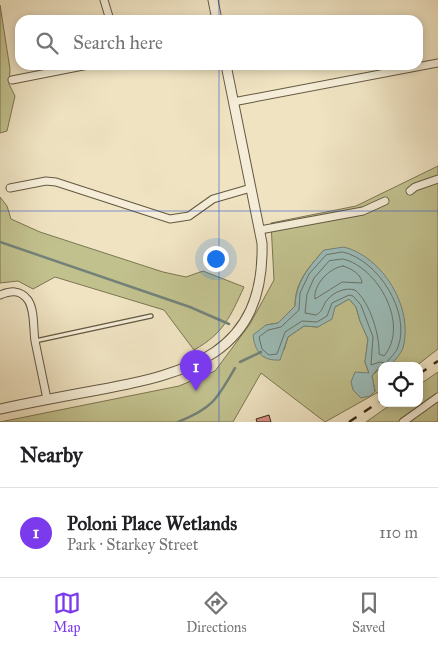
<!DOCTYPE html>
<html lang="en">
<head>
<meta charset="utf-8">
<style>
	:root { --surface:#fff; --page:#f2f2f2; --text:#202124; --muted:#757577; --line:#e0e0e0; --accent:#7c3aed }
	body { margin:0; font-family:"IM FELL Great Primer",serif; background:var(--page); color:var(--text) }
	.controls { position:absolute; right:15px; bottom:15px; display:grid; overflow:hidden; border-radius:10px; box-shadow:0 2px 8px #0003 }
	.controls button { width:45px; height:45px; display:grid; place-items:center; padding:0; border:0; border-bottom:1px solid var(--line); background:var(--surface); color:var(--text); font:25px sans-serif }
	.you { position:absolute; left:215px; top:258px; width:18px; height:18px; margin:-12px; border:4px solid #fff; border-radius:50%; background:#1a73e8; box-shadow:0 0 0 8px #1a73e833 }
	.badge { display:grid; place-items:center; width:32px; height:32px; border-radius:50%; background:var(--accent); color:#fff; font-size:16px; font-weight:700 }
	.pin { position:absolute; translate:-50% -41px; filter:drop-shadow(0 1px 2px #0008) }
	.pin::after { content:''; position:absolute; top:26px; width:18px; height:15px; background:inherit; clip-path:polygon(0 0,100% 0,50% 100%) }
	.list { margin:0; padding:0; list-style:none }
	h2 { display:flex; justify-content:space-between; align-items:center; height:65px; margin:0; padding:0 20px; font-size:21px }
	h2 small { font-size:16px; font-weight:400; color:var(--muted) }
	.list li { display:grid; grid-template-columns:32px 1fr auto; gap:15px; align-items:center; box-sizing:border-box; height:90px; padding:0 20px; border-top:1px solid var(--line) }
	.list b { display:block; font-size:19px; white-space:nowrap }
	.list p { margin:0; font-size:16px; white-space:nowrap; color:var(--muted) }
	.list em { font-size:16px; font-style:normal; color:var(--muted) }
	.icon { flex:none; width:28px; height:28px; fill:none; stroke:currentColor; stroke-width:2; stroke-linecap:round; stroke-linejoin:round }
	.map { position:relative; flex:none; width:438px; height:422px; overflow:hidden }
	.search { position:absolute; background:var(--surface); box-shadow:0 2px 8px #0003; left:15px; right:15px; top:15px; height:55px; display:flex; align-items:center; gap:12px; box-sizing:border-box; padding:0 18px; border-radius:15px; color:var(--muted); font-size:19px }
	.sheet { height:155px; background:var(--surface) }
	nav { display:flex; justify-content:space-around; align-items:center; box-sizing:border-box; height:70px; border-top:1px solid var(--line); background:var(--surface); font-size:14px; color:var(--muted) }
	nav a { display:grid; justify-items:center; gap:2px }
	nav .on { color:var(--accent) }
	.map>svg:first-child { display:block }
</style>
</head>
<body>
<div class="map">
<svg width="438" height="422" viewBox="0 0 438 422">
	<rect width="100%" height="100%" fill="#efe3c2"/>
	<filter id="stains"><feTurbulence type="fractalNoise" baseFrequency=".004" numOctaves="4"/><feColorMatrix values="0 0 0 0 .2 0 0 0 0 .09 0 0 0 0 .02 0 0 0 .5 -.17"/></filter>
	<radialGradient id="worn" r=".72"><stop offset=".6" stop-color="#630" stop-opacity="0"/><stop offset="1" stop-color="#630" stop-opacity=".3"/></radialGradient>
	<!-- green -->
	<g fill="#c1c18e" stroke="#7c7552">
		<path d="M0 5 10 69 9 84 15 96 7 131 0 133Z"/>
		<path d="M438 166V349L416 366H382L392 364 324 250C308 268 295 282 295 306L278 323 266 325 284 350 288 337 304 326 318 327 335 307 349 299 356 307 360 321 368 339 365 362 375 391 372 376 382 366V390L325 422 261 373 233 422H0L179 386 215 371 250 324 274 280 271 223 356 206Z"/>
		<path d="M0 197 7 206 11 219 40 232 163 272 186 277 203 271 244 287C230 317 224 333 194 350L164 310 55 277 33 289 18 281 0 283Z"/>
		<path d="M438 372V422H366L393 403H419V385Z"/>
	</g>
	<!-- water -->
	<path fill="#9bbdba" stroke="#738279" d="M344 247C383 257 414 308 403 348 401 354 395 359 392 364L380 366 372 376 375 391 370 396 361 398 353 390 351 382 355 372 369 373 365 362 368 339 360 321 356 307 349 299 335 307 332 319 318 327 304 326 288 337 280 360C262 361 255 352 253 335L266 325 278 323 295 306C296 282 308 268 324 250Z"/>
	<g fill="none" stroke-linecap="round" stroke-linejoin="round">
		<!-- shore -->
		<g stroke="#687368" stroke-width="1">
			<path d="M343 252C378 260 411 312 398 347 396 353 390 358 386 363L380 362 371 365 373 337 361 305 353 296 349 295 332 303 327 316 317 322 302 321 285 332 277 354 269 355 262 349 259 337 268 330 281 327 299 310 300 293 309 274 326 255Z"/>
			<path d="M343 259C378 267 410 325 384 356L379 354C380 336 370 302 355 290 346 287 334 292 328 299 322 305 324 311 316 315L305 313 307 294 314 278 329 261Z"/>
			<path d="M343 266C351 268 362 275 362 283L342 282 315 299C313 285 329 268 343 266Z"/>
		</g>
		<!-- stream -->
		<g stroke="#738279" stroke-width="2.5">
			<path d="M0 242 190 307 229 324"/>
			<path d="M240 362 261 352"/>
			<path d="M178 422C213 408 217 399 235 368"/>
		</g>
	</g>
	<!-- building -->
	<path fill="#d78c80" stroke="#362917" d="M269 415 271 422H257L256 419Z"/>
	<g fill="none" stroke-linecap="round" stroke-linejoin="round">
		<defs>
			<path id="service" d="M35 341 151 316"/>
			<g id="minor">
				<path d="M104 0 110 20"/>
				<path d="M12 80 88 65"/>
				<path d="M233 102 438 63"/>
				<path d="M10 188 46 181 56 182 170 219 189 216 213 199 251 188"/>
				<path d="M410 191 415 187 438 179"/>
				<path d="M260 230 363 211 385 201"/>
				<path d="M0 295C10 291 20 289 28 300 35 310 33 329 35 341 39 361 43 380 47 399"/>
				<path d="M403 422 438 397"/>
			</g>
			<g id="tertiary">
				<path d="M213 0 217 20"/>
				<path d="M0 409C33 402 65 396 98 390 189 373 265 354 262 243L226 65"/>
			</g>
		</defs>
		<!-- service casing -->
		<use href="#service" stroke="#645842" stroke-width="5.5"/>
		<!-- minor casing -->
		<use href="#minor" stroke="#645842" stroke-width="9"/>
		<!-- tertiary casing -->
		<use href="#tertiary" stroke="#645842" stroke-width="11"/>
		<!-- service -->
		<use href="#service" stroke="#f5edd7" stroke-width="3"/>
		<!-- minor -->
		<use href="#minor" stroke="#f5edd7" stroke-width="7"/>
		<!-- tertiary -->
		<use href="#tertiary" stroke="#f5edd7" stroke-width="9"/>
		<!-- rail -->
		<g stroke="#362917" stroke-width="2.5" stroke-dasharray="9 9" stroke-linecap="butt">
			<path d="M419 374 438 361"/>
			<path d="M349 422 382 400"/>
		</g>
	</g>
	<!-- grid -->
	<path fill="none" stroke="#1d4ed8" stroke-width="1" stroke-opacity="0.55" d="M219 0V20M219 65V422M0 211H438"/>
	<rect width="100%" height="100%" filter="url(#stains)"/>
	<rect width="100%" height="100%" fill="url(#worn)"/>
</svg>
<div class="controls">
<button><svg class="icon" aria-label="locate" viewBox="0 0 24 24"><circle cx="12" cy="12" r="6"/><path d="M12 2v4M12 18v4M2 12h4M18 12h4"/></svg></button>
</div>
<div class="you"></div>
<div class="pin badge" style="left:196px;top:391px">1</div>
<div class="search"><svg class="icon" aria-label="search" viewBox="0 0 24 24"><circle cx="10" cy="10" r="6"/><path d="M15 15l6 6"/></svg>Search here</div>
</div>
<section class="sheet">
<h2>Nearby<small></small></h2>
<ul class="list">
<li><span class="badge">1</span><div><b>Poloni Place Wetlands</b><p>Park · Starkey Street</p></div><em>110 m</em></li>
</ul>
</section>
<nav>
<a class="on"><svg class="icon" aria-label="map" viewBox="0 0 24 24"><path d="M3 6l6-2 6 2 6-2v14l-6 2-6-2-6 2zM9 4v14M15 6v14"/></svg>Map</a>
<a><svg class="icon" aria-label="directions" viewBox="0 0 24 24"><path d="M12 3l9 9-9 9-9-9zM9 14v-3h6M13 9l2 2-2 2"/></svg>Directions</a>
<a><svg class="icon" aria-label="saved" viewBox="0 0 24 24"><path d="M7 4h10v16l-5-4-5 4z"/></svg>Saved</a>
</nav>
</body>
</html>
